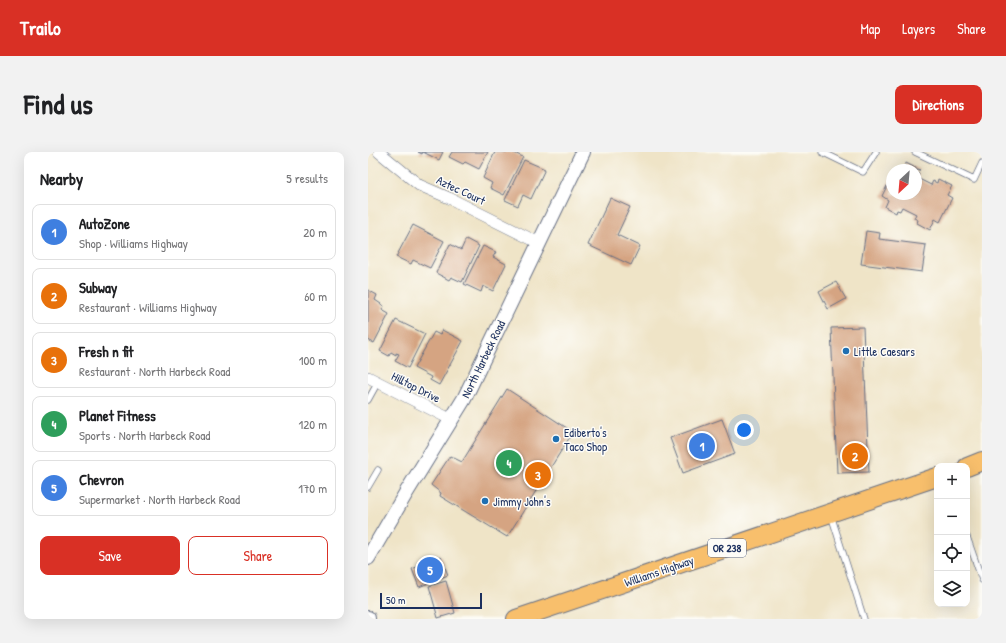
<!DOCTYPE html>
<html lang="en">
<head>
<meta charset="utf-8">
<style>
	:root { --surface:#fff; --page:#f2f2f2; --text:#202124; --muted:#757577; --line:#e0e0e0; --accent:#d93025 }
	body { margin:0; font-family:"Patrick Hand",sans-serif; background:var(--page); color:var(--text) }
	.controls { position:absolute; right:12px; bottom:12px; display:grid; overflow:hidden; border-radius:8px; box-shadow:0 4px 16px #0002 }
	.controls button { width:36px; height:36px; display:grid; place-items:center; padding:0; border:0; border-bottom:1px solid var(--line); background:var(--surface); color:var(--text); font:20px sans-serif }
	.compass { position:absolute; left:518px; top:12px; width:36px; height:36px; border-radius:50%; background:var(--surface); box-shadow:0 4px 16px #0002; rotate:206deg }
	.scale { position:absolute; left:12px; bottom:10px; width:102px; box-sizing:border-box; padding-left:4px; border:2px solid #1b2f5e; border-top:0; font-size:11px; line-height:14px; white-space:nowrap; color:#1b2f5e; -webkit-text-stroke:3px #fdfcf7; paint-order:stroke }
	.you { position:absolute; left:376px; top:278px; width:14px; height:14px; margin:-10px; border:3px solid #fff; border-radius:50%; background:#1a73e8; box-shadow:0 0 0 6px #1a73e833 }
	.badge { display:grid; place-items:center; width:26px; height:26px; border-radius:50%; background:var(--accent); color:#fff; font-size:13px; font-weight:700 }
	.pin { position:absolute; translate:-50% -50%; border:2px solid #fff; box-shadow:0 1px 4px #0006 }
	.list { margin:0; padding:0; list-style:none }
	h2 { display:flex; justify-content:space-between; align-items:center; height:52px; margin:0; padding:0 16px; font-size:17px }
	h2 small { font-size:13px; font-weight:400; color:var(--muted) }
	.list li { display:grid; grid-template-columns:26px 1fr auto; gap:12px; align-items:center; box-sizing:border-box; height:56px; margin:0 8px 8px; padding:0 8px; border:1px solid var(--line); border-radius:8px }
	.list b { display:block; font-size:15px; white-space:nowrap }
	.list p { margin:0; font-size:13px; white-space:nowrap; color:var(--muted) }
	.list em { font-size:13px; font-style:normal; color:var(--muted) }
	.actions { display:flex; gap:8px; padding:12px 16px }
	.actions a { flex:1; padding:9px 0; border:1px solid var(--accent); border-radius:8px; text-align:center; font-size:14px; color:var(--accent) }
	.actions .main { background:var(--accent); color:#fff }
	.icon { flex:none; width:22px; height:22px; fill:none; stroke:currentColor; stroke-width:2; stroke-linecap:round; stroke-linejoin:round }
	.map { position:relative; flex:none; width:614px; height:467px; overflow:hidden; border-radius:8px }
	header { display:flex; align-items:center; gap:24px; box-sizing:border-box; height:56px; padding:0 20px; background:var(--accent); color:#fff }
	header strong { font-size:19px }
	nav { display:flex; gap:22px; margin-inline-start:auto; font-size:14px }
	.intro { display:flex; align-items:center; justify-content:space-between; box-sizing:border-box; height:96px; padding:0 24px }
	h1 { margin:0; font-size:28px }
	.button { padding:10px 18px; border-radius:8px; background:var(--accent); color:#fff; font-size:14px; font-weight:700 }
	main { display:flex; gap:24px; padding:0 24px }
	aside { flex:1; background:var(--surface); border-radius:8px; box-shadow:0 4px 16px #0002 }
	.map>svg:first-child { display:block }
</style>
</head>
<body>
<header>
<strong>Trailo</strong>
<nav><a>Map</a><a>Layers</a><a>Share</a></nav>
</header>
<div class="intro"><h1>Find us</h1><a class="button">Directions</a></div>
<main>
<aside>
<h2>Nearby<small>5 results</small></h2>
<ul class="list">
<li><span class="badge" style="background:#3f7fe0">1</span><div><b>AutoZone</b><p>Shop · Williams Highway</p></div><em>20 m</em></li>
<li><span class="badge" style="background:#e8710a">2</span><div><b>Subway</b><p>Restaurant · Williams Highway</p></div><em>60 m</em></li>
<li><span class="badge" style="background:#e8710a">3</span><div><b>Fresh n fit</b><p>Restaurant · North Harbeck Road</p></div><em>100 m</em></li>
<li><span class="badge" style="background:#2e9e5b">4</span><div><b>Planet Fitness</b><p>Sports · North Harbeck Road</p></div><em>120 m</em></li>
<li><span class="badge" style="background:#3f7fe0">5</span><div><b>Chevron</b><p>Supermarket · North Harbeck Road</p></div><em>170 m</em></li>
</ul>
<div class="actions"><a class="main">Save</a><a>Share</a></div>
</aside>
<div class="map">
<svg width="614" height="467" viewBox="0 0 614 467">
	<rect width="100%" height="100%" fill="#fdfcf7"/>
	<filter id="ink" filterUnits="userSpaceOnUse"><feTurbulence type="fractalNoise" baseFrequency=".025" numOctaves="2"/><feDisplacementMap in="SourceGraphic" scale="8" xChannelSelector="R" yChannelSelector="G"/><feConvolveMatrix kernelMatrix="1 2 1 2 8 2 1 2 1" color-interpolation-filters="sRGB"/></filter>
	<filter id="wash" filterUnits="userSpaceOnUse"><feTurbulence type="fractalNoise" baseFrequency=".012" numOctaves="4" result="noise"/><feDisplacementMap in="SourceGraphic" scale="16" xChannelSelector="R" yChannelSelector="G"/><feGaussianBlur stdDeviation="0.9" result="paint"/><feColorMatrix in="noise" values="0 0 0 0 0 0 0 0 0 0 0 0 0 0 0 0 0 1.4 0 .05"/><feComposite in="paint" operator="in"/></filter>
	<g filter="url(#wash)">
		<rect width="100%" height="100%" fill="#efe4c7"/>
		<g id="blocks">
			<!-- building -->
			<g fill="#d5a482">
				<path d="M50 0H75L71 8 55 0 54 2Z"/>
				<path d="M84 0H120L111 17 97 10 95 12 81 5Z"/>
				<path d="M127 0H141L143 1 144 0 155 5 136 43 122 36 124 31 115 26Z"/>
				<path d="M156 8 177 17 163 47 155 43 150 54 137 48Z"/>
				<path d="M538 11 552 18H549L548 21 551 22 549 26 563 33 565 29 569 31 570 27 584 34 579 43 584 46 572 70 567 67 562 78 549 71 550 68 546 66 548 62 534 55 532 59 529 58 528 61 517 55 520 48 514 44 524 24V42H548V18H535Z"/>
				<path d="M242 46 262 55 249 83 272 94 263 113 220 93Z"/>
				<path d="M45 73 76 89 62 116 45 108 43 112 28 105Z"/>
				<path d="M498 79 512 81 511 87 558 93 554 120 493 112Z"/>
				<path d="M98 87 111 94 94 130 83 125 81 128 68 121 82 92 93 98Z"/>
				<path d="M115 94 128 100 125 105 138 112 125 139 115 134 113 140 96 132Z"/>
				<path d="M468 130 478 147 460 157 451 139Z"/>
				<path d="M0 138 9 143 7 148 16 154 14 158 21 162 6 191 0 188Z"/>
				<path d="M28 168 57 182 40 216 27 209 31 202 28 201V203L23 200 21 204 12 199Z"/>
				<path d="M495 175 501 320 469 321 463 176Z"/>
				<path d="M74 178 95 189 71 233 62 228 63 225 46 216 66 180 72 183Z"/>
				<path d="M139 237 205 280 139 385 72 344 73 341 63 333 82 304 94 310Z"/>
				<path d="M354 267 367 302 315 321 302 286Z"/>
				<path d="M73 405 80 423 51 435 44 417Z"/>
				<path d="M78 429 87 461 70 466 61 434Z"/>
			</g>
		</g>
	</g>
	<g filter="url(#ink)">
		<use href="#blocks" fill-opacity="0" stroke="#656e83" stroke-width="1"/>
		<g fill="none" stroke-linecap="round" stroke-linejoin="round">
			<defs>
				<g id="service">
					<path d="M454 0 495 20 508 0"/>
					<path d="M547 0 606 28 614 11"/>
					<path d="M0 248 10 230"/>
					<path d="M0 335 10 318"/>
					<path d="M463 363 496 467"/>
					<path d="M599 385 614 428"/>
				</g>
				<g id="minor">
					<path d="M11 0 51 33 81 46 171 91"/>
					<path d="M0 225 84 268"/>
				</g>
				<g id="tertiary">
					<path d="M0 406 38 341 96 247 215 0"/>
					<path d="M0 466V467"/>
				</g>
				<g id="primary">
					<path d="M599 315 614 309"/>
					<path d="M148 467 569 325"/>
				</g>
			</defs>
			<!-- service casing -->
			<use href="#service" stroke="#656e83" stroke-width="7"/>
			<!-- minor casing -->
			<use href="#minor" stroke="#656e83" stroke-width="12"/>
			<!-- tertiary casing -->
			<use href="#tertiary" stroke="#656e83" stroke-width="16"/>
			<!-- primary casing -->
			<use href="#primary" stroke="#656e83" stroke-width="20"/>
			<!-- service -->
			<use href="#service" stroke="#fff" stroke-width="5.5"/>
			<!-- minor -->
			<use href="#minor" stroke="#fff" stroke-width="11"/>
			<!-- tertiary -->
			<use href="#tertiary" stroke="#fff" stroke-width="14"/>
			<!-- primary -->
			<use href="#primary" stroke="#f8bf6c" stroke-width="18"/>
		</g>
	</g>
	<!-- markers -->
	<g fill="#1f6fb2" stroke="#fdfcf7" stroke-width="1.5">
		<circle cx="478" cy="199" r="4"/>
		<circle cx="188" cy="287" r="4"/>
		<circle cx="117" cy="349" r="4"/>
	</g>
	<g text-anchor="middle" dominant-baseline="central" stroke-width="3" stroke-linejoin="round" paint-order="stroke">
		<!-- shield labels -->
		<rect fill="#fdfcf7" stroke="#5f6c8c" stroke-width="1" x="340" y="387" width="38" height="18" rx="3"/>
		<g font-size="11" font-weight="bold" fill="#1b2f5e">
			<text x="359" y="396">OR 238</text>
		</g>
		<!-- street labels -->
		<g font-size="12" fill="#1b2f5e" stroke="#fdfcf7">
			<text transform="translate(93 38) rotate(25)">Aztec Court</text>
			<text transform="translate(115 207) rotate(-64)">North Harbeck Road</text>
			<text transform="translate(48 235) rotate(27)">Hilltop Drive</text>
			<text transform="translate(291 419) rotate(-19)">Williams Highway</text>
		</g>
		<!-- poi labels -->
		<g font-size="12" fill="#1b2f5e" stroke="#fdfcf7" text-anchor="start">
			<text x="486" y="199">Little Caesars</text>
			<text x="196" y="280">Ediberto's<tspan x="196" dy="14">Taco Shop</tspan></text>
			<text x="125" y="349">Jimmy John's</text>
		</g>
	</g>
</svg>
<div class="controls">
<button>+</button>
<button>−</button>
<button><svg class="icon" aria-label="locate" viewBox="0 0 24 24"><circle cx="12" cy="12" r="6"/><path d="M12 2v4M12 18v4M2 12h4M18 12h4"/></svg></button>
<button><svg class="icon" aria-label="layers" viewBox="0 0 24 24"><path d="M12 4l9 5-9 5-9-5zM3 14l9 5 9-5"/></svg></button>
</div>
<svg class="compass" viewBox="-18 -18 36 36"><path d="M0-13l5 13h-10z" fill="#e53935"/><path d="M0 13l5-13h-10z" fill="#757577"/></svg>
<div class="scale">50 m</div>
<div class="you"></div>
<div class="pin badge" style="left:334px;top:294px;background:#3f7fe0">1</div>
<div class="pin badge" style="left:487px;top:304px;background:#e8710a">2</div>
<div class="pin badge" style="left:170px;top:323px;background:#e8710a">3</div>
<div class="pin badge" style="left:141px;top:311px;background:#2e9e5b">4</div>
<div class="pin badge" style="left:62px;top:418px;background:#3f7fe0">5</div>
</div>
</main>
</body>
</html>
